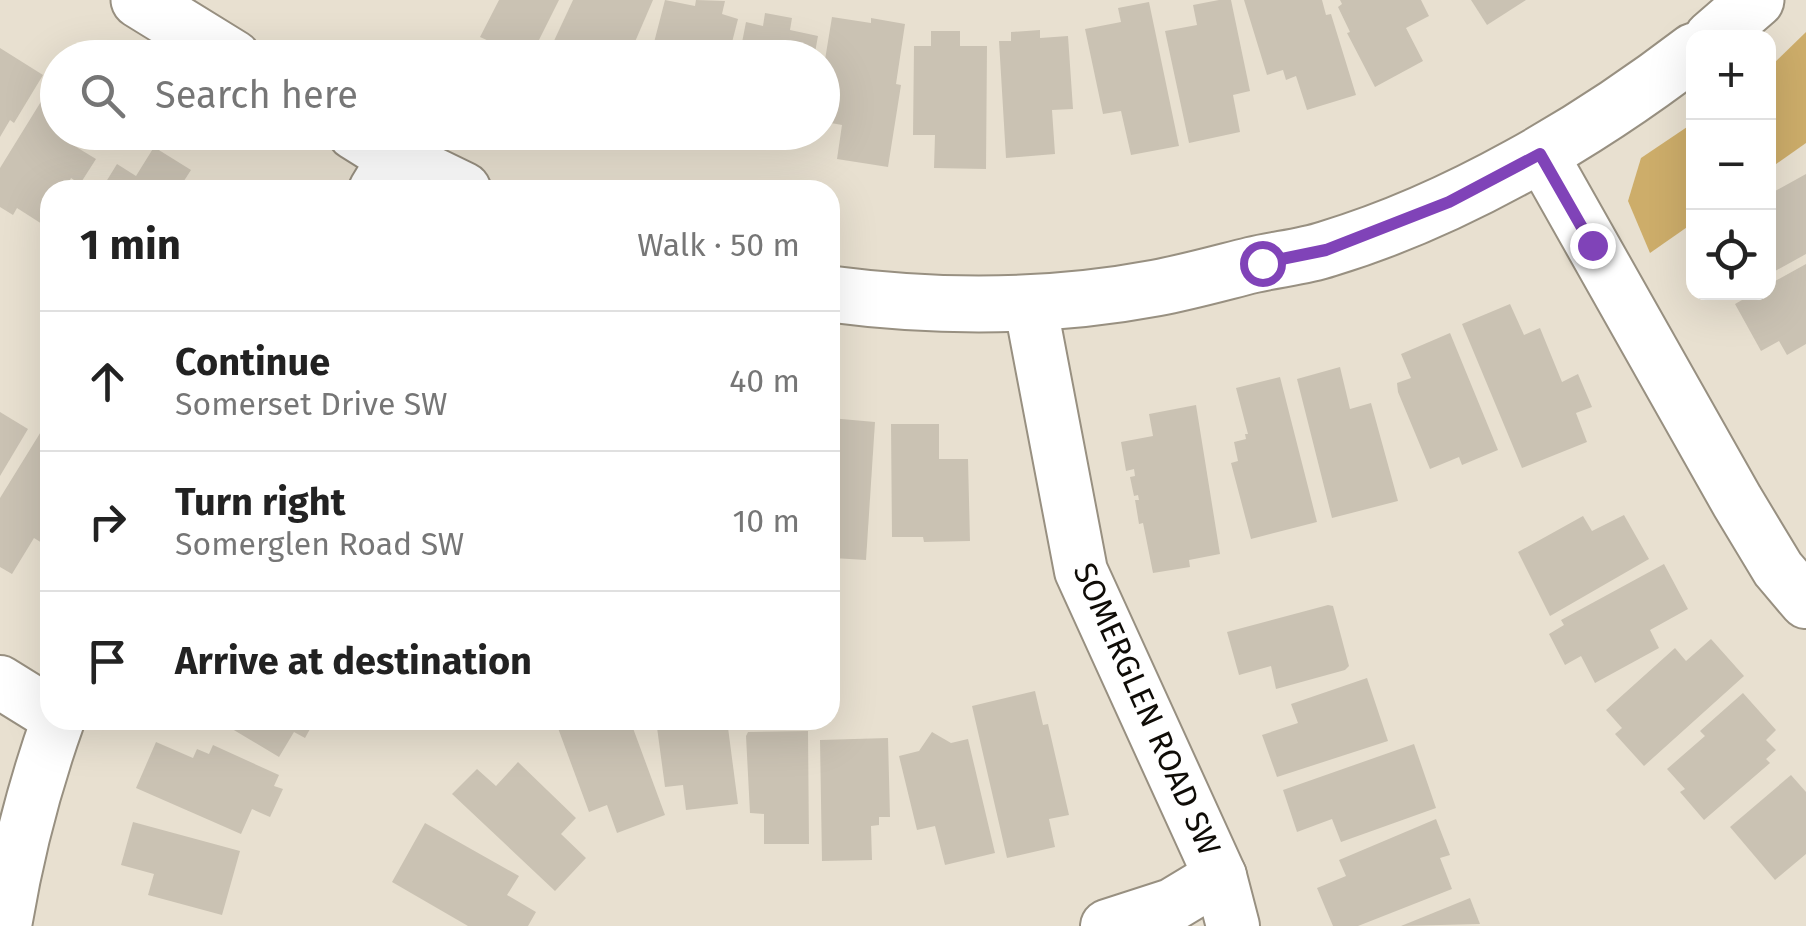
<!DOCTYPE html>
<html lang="en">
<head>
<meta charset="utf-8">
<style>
	:root { --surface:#fff; --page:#f2f2f2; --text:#222; --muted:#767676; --line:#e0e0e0 }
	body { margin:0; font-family:"Fira Sans",sans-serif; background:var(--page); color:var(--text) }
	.controls { position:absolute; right:30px; top:30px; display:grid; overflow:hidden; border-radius:20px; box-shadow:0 10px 40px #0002 }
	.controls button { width:90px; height:90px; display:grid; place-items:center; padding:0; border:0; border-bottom:2px solid var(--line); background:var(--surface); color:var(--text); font:50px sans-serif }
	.stop { position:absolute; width:30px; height:30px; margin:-22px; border:8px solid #8043b8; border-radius:50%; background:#fff }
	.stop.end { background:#8043b8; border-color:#fff; box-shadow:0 2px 10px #0008 }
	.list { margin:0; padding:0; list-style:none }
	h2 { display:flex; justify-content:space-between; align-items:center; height:130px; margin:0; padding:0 40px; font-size:42px }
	h2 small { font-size:32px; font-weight:400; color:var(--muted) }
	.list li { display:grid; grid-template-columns:65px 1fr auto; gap:30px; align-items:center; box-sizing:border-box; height:140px; padding:0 40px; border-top:2px solid var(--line) }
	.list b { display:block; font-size:38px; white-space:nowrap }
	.list p { margin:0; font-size:32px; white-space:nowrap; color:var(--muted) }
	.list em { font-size:32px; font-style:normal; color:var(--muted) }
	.icon { flex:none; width:55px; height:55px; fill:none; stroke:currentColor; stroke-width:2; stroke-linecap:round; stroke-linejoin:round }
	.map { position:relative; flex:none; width:1806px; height:926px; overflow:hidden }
	.search { position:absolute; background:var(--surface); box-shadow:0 10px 40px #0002; left:40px; top:40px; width:800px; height:110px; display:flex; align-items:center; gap:25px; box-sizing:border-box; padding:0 35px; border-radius:55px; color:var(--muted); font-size:38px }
	.panel { position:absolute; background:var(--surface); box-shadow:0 10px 40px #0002; left:40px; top:180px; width:800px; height:550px; border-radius:30px }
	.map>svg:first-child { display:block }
</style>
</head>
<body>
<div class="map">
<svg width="1806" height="926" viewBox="0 0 1806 926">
	<rect width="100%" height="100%" fill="#e8e0d0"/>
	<!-- green -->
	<g fill="#cdad6a">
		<path d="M1806 32V143L1769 169V68Z"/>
		<path d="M1693 123V223L1650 253 1628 201 1641 158Z"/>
	</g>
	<!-- building -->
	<g fill="#cac2b3">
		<path d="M499 0H559L530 58H519L520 55 480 37Z"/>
		<path d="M573 0H653L628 58H546Z"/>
		<path d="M665 0 695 6 696 0 725 1 722 14 738 19 728 58H650Z"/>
		<path d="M1219 0H1231L1250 91 1233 95 1240 132 1189 143 1165 31 1197 25 1193 5Z"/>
		<path d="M1244 0H1322L1326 15 1331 14 1356 95 1307 110 1296 76 1286 80 1283 70 1267 75Z"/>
		<path d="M1340 0H1421L1429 16 1406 28 1423 61 1375 87 1347 33 1350 32 1338 7 1342 4Z"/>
		<path d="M1471 0H1526L1487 25Z"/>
		<path d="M1149 2 1179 146 1131 155 1121 111 1103 114 1085 29 1121 22 1118 8Z"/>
		<path d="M765 13 792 18 790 30 818 36 814 58H739L746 22 763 26Z"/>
		<path d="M832 17 871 23V18L905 24 896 84 901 85 888 167 837 159 842 125 831 123 832 113 822 112V78Z"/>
		<path d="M1040 30V38L1068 36 1073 109 1052 110 1055 154 1006 158 999 41H1011V32Z"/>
		<path d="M931 31H960V46H987L986 169 934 168 935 135H913L914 46H931Z"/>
		<path d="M0 48 43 75 14 123 10 120 0 137Z"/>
		<path d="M50 87 58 92V132H80L73 145 96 159 80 184 71 178 65 190H50V212L42 224 17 208 13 215 0 207V168Z"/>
		<path d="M724 132H775L772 150 722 140Z"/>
		<path d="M154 147 191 170 180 187 185 190H101L117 164 136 176Z"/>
		<path d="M1806 174V254L1768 275V195Z"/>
		<path d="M1806 264V344L1787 355 1779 341 1761 351 1735 304 1756 292H1768V285Z"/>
		<path d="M1510 304 1524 335 1540 328 1562 382 1578 374 1592 407 1576 413 1587 442 1522 468 1462 324Z"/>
		<path d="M1450 333 1498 450 1462 465 1459 457 1430 469 1398 392 1397 383 1411 378 1401 354Z"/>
		<path d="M1340 367 1350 409 1371 403 1398 501 1332 518 1297 379Z"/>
		<path d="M1280 377 1317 522 1251 539 1231 463 1238 461 1234 442 1246 439 1245 434H1248L1236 388Z"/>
		<path d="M1196 405 1220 554 1189 560 1190 567 1153 573 1143 523 1139 524 1135 500H1139L1138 495 1134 496 1130 477 1135 476 1134 469 1126 471 1121 442 1153 436 1149 414Z"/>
		<path d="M0 412 28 429 0 476Z"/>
		<path d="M50 417V548L34 538 12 574 0 567V498Z"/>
		<path d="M830 418 875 422 866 560 833 558Z"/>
		<path d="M891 424H939V459H968L970 541 924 542 923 537H892Z"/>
		<path d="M1624 515 1649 559 1550 616 1518 552 1583 516 1592 531Z"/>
		<path d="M1664 564 1688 609 1650 630 1659 648 1595 683 1581 656 1565 665 1549 634 1564 625 1561 620Z"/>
		<path d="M1328 605 1333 606 1349 666 1345 670 1276 689 1271 666 1239 675 1227 632Z"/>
		<path d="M1711 639 1744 676 1644 766 1615 734 1622 728 1606 710 1675 648 1686 661Z"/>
		<path d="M1367 678 1388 741 1277 777 1262 735 1298 723 1291 704Z"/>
		<path d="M1035 691 1043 725 1048 724 1069 815 1049 819 1055 847 1007 858 972 706Z"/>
		<path d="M1743 693 1776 730 1766 740 1776 750 1766 759 1770 763 1704 820 1680 792 1685 789 1667 769 1705 736 1700 731Z"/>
		<path d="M217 720H315L305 738 294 732 279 757Z"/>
		<path d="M555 720H630L665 815 617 833 607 805 589 812Z"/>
		<path d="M656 720H727L738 804 686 810 683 785 665 787Z"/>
		<path d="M808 731 809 844H764V814L750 813 746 736 748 732Z"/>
		<path d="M932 732 951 743 968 739 995 853 945 865 935 826 917 830 899 756 919 751Z"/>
		<path d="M888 738 890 817H879V825L871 826 872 860 822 861 820 740Z"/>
		<path d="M156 742 193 758 197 749 209 754 213 745 279 775 274 786 283 789 270 817 252 809 241 834 136 788Z"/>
		<path d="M1414 744 1436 808 1341 842 1332 819 1297 832 1283 790Z"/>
		<path d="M518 762 576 818 561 834 586 858 555 891 452 794 477 769 496 786Z"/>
		<path d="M1791 775 1806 792V854L1775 880 1730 827Z"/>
		<path d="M1436 819 1450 855 1440 858 1452 889 1358 926H1333L1317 888 1346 876 1339 860Z"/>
		<path d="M133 822 240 851 222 915 148 895 154 874 121 865Z"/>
		<path d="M425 823 519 876 507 895 536 912 528 926H468L392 882Z"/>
		<path d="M1470 898 1480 924 1401 926Z"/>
	</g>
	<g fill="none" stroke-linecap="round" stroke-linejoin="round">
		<defs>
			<g id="street">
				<path d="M1541 154 1737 501 1778 569 1806 602"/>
				<path d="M375 190 395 157"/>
				<path d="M1030 303 1081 571 1220 876 1233 926"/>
				<path d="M0 682 50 713"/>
				<path d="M5 926C17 853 33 790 58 720"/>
				<path d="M1107 926 1172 905 1220 876"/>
			</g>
			<g id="secondary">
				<path d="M139 0 233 58"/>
				<path d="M1712 38 1756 0"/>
				<path d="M355 132 395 157 463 190"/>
				<path d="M830 294C937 308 1049 308 1156 288 1188 282 1220 273 1252 265 1277 259 1303 257 1327 249 1456 210 1587 133 1694 51"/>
			</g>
		</defs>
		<!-- street casing -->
		<use href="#street" stroke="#989081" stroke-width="56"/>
		<!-- secondary casing -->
		<use href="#secondary" stroke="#989081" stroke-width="59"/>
		<!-- street -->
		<use href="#street" stroke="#fff" stroke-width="52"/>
		<!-- secondary -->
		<use href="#secondary" stroke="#fff" stroke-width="55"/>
	</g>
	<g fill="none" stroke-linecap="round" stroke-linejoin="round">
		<!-- route -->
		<path stroke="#8043b8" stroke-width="12" d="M1262 263 1326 250 1449 202 1540 154 1592 245"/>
	</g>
	<g text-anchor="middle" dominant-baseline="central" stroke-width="8" stroke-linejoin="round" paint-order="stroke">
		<!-- street labels -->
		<g font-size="32" fill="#0f0c07" stroke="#fff">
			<text transform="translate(1147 709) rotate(66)">SOMERGLEN ROAD SW</text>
		</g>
	</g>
</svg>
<div class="controls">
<button>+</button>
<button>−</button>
<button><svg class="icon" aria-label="locate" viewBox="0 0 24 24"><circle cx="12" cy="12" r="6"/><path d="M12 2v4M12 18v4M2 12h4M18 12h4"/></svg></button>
</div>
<div class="stop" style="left:1262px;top:263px"></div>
<div class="stop end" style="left:1592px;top:245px"></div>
<div class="search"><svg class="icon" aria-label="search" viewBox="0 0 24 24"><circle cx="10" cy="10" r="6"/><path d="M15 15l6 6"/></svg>Search here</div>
<section class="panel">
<h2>1 min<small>Walk · 50 m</small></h2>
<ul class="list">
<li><svg class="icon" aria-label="ahead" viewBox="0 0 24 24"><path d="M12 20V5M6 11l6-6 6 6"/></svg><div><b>Continue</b><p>Somerset Drive SW</p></div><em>40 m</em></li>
<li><svg class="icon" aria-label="right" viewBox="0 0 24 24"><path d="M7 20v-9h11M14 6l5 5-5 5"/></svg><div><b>Turn right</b><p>Somerglen Road SW</p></div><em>10 m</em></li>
<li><svg class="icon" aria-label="arrive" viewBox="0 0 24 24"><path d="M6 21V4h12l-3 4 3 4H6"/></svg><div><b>Arrive at destination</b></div></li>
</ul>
</section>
</div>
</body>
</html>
